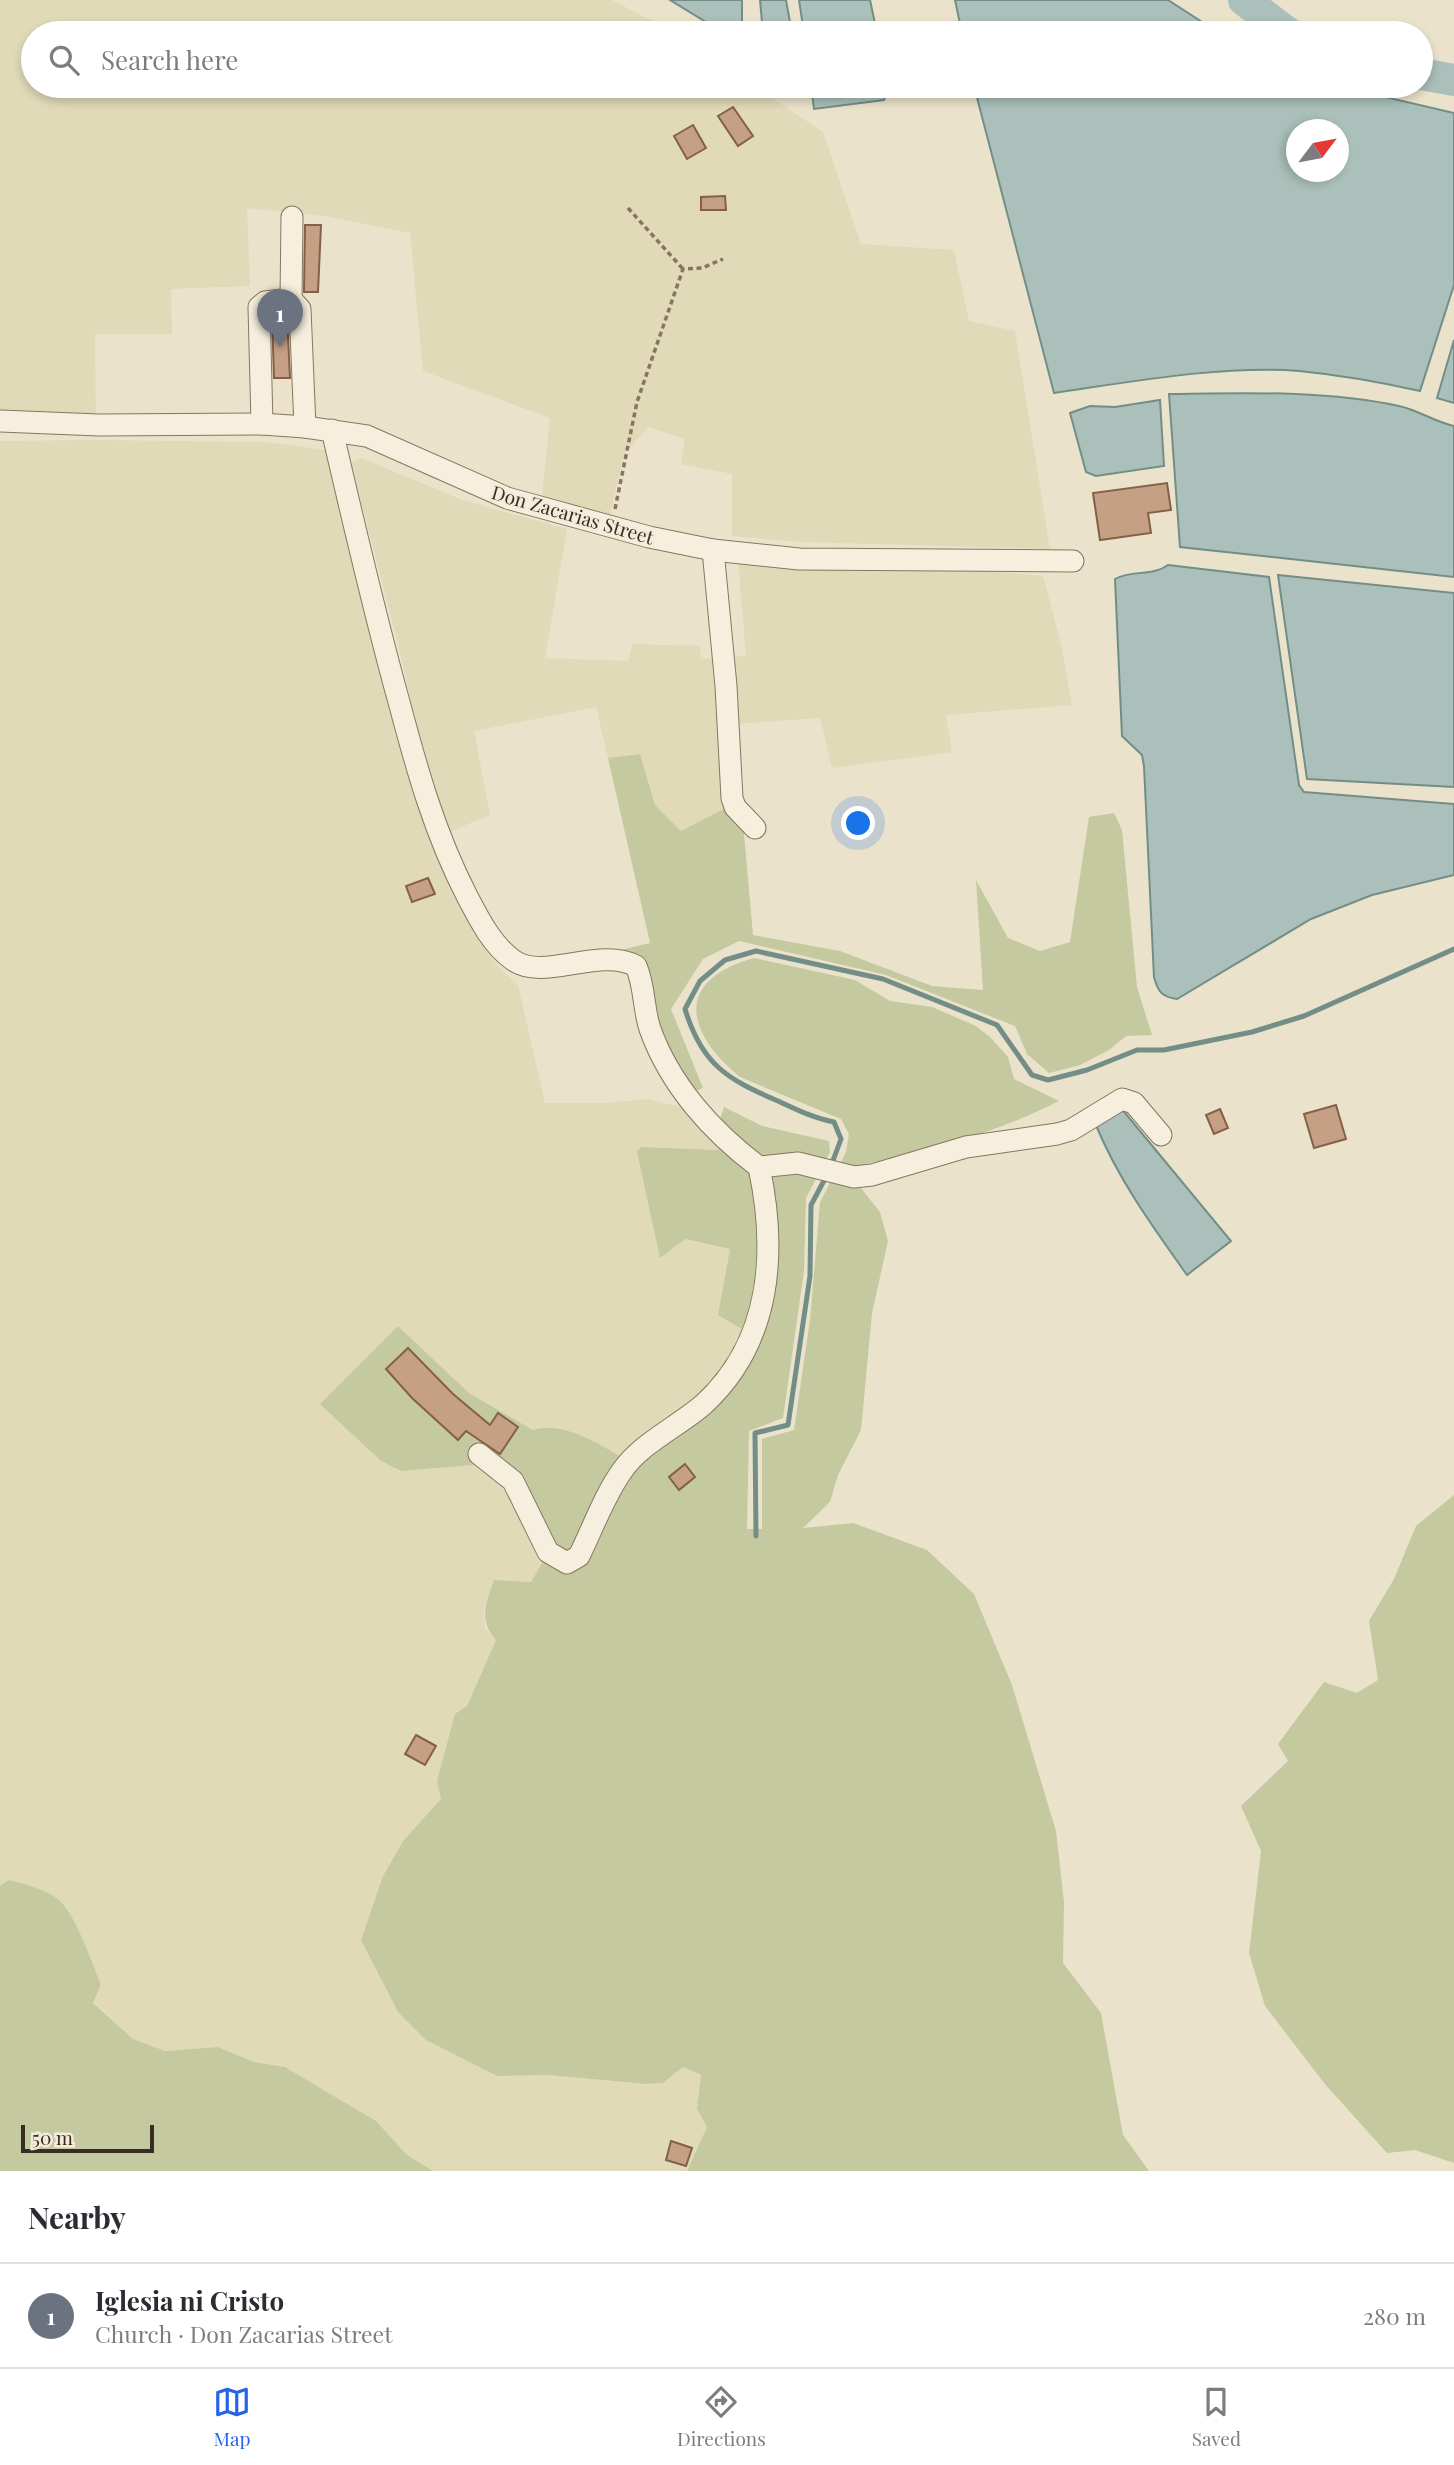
<!DOCTYPE html>
<html lang="en">
<head>
<meta charset="utf-8">
<style>
	:root { --surface:#fff; --page:#f2f2f3; --text:#2b2b33; --muted:#7c7c81; --line:#e1e1e2; --accent:#2563eb }
	body { margin:0; font-family:"Playfair Display",serif; background:var(--page); color:var(--text) }
	.compass { position:absolute; left:1286px; top:119px; width:63px; height:63px; border-radius:50%; background:var(--surface); box-shadow:0 4px 10px #0003; rotate:58deg }
	.scale { position:absolute; left:21px; bottom:18px; width:133px; box-sizing:border-box; padding-left:7px; border:4px solid #392d22; border-top:0; font-size:19px; line-height:24px; white-space:nowrap; color:#392d22; -webkit-text-stroke:5px #f3ecda; paint-order:stroke }
	.you { position:absolute; left:859px; top:824px; width:24px; height:24px; margin:-18px; border:5px solid #fff; border-radius:50%; background:#1a73e8; box-shadow:0 0 0 10px #1a73e833 }
	.badge { display:grid; place-items:center; width:46px; height:46px; border-radius:50%; background:var(--accent); color:#fff; font-size:23px; font-weight:700 }
	.pin { position:absolute; translate:-50% -58px; filter:drop-shadow(0 2px 4px #0008) }
	.pin::after { content:''; position:absolute; top:37px; width:24px; height:21px; background:inherit; clip-path:polygon(0 0,100% 0,50% 100%) }
	.list { margin:0; padding:0; list-style:none }
	h2 { display:flex; justify-content:space-between; align-items:center; height:91px; margin:0; padding:0 28px; font-size:30px }
	h2 small { font-size:23px; font-weight:400; color:var(--muted) }
	.list li { display:grid; grid-template-columns:46px 1fr auto; gap:21px; align-items:center; box-sizing:border-box; height:105px; padding:0 28px; border-top:2px solid var(--line) }
	.list b { display:block; font-size:26px; white-space:nowrap }
	.list p { margin:0; font-size:23px; white-space:nowrap; color:var(--muted) }
	.list em { font-size:23px; font-style:normal; color:var(--muted) }
	.icon { flex:none; width:38px; height:38px; fill:none; stroke:currentColor; stroke-width:2; stroke-linecap:round; stroke-linejoin:round }
	.map { position:relative; flex:none; width:1454px; height:2171px; overflow:hidden }
	.search { position:absolute; background:var(--surface); box-shadow:0 4px 10px #0003; left:21px; right:21px; top:21px; height:77px; display:flex; align-items:center; gap:18px; box-sizing:border-box; padding:0 24px; border-radius:38px; color:var(--muted); font-size:26px }
	.sheet { height:196px; background:var(--surface) }
	nav { display:flex; justify-content:space-around; align-items:center; box-sizing:border-box; height:98px; border-top:2px solid var(--line); background:var(--surface); font-size:19px; color:var(--muted) }
	nav a { display:grid; justify-items:center; gap:4px }
	nav .on { color:var(--accent) }
	.map>svg:first-child { display:block }
</style>
</head>
<body>
<div class="map">
<svg width="1454" height="2171" viewBox="0 0 1454 2171">
	<rect width="100%" height="100%" fill="#ebe2cb"/>
	<!-- farmland -->
	<g fill="#e0dab9">
		<path d="M0 0H612L658 24 674 33H33V86H754L823 132 861 244 954 250 969 321 1015 331 1050 549 800 542 732 536V474L681 464 685 439 648 427 624 454 610 516 541 505 550 418 423 371 410 233 325 216 247 208 250 286 171 289 172 334H95L96 429H0Z"/>
		<path d="M96 440 266 442 333 451 425 826 454 895 478 937 498 967 518 985 545 1103H607L647 1099 696 1110 718 1126 719 1150 641 1147 637 1153 660 1257 685 1239 730 1249 718 1315 755 1337 718 1392 646 1444 623 1458 534 1430 469 1393 398 1326 321 1404 381 1461 401 1471 473 1465 493 1467 508 1478 544 1560 531 1582 494 1580 484 1609 485 1628 496 1640 467 1706 441 1799 403 1841 383 1876 361 1940 389 1995 426 2040 497 2076 548 2075 646 2084 663 2083 683 2067 702 2076 697 2109 707 2127 687 2171H433L407 2155 376 2121 285 2067 254 2062 218 2047 165 2051 133 2039 93 2002 101 1984 77 1928 0 1886V441Z"/>
		<path d="M362 458 462 500 567 529 545 658 628 661 633 644 700 646 701 659 746 656 738 560 897 563 1043 576 1062 648 1072 705 946 715 952 752 832 768 820 718 734 724 741 800 681 831 655 805 640 754 608 758 596 707 474 731 490 815 449 832 435 808 399 648 351 463Z"/>
	</g>
	<!-- green -->
	<g fill="#c4c99f">
		<path d="M640 754 655 805 681 831 741 800 753 935 840 951 932 986 983 990 976 880 1008 938 1040 951 1070 942 1089 817 1114 813 1122 830 1137 987 1152 1035 1126 1036 1109 1050 1080 1065 1049 1073 1027 1054 1015 1026 886 975 739 941 703 959 671 1009 703 1088 692 1093 660 1036 648 973 595 956 650 943 608 758Z"/>
		<path d="M754 958 855 980 890 1001 932 1007 976 1026 990 1037 1008 1057 1014 1079 1059 1101C996 1133 933 1150 865 1164L860 1187 880 1212 888 1241 872 1313 861 1430 838 1475 830 1502 803 1528 853 1523 927 1550 974 1594 1012 1685 1056 1831 1064 1902 1063 1963 1101 2013 1123 2135 1149 2171H687L707 2127 697 2109 701 2075 683 2067 663 2083 646 2084 548 2075 497 2076 426 2040 398 2012 361 1940 383 1876 403 1841 441 1799 437 1781 455 1714 467 1706 496 1640C478 1620 486 1603 494 1580L531 1582 544 1560 542 1540 493 1467 473 1465 401 1471 381 1461 320 1404 398 1326 469 1393 533 1430C561 1420 600 1444 623 1458L646 1444 704 1388 718 1391 755 1337 718 1315 730 1249 685 1239 660 1258 637 1152 641 1147 719 1150 718 1126 724 1107 762 1126 829 1141 830 1152 806 1198 804 1271 783 1418 749 1431 747 1529H762V1439L794 1430 810 1320 820 1202 846 1152 849 1134 841 1119 740 1077C684 1031 675 980 754 958Z"/>
		<path d="M1454 1495V2163L1415 2150 1387 2153 1324 2083 1265 2006 1249 1953 1261 1851 1241 1806 1288 1761 1278 1744 1324 1682 1357 1693 1378 1680 1369 1621 1394 1579 1416 1526Z"/>
		<path d="M9 1880C24 1884 41 1888 55 1897 75 1910 91 1962 101 1984L93 2003 133 2039 165 2051 218 2047 254 2062 285 2067 376 2121 407 2155 433 2171H0V1886Z"/>
	</g>
	<!-- water -->
	<g fill="#abc0ba" stroke="#728e87" stroke-width="2" fill-rule="evenodd">
		<path d="M670 0H742V33H724Z"/>
		<path d="M760 0H786L792 33H763Z"/>
		<path d="M799 0H870L877 33H804Z"/>
		<path d="M955 0H1168L1219 33H962Z"/>
		<path d="M811 86H889L884 100 814 109Z"/>
		<path d="M974 86H1338L1454 113V285L1420 391C1380 382 1340 375 1299 371 1222 365 1130 382 1054 393ZM1296 130H1338V172H1296Z"/>
		<path d="M1454 340V403L1437 398Z"/>
		<path d="M1169 394C1245 393 1325 390 1399 406 1418 410 1435 422 1454 426V577L1180 547Z"/>
		<path d="M1160 400 1164 466 1096 476 1086 472 1070 413 1090 406 1115 407Z"/>
		<path d="M1168 565 1269 577 1299 785 1304 792 1454 804V875L1372 895 1311 919 1177 999C1162 997 1158 992 1154 977L1144 766 1142 755 1122 736 1115 579C1133 569 1152 577 1168 565Z"/>
		<path d="M1278 575 1454 593V787L1307 779Z"/>
		<path d="M1121 1108 1231 1241 1187 1275C1152 1226 1118 1179 1095 1123Z"/>
	</g>
	<g fill="none" stroke-linecap="round" stroke-linejoin="round">
		<!-- stream -->
		<g stroke="#728e87" stroke-width="5">
			<path d="M831 1166 841 1139 834 1122C814 1118 797 1110 778 1101 727 1079 702 1065 685 1009L700 981 725 960 756 951 883 979 997 1025 1032 1075 1048 1080 1087 1070 1137 1050H1164L1252 1032 1304 1016 1454 949"/>
			<path d="M756 1536 755 1433 788 1425 810 1276 811 1205 827 1175"/>
		</g>
		<!-- river -->
		<g stroke="#abc0ba" stroke-width="32">
			<path d="M1244 0 1288 33"/>
			<path d="M1421 74 1454 80"/>
		</g>
	</g>
	<!-- building -->
	<g fill="#c6a084" stroke="#846048" stroke-width="2">
		<path d="M733 107 753 136 738 146 718 116Z"/>
		<path d="M693 125 706 148 687 159 674 136Z"/>
		<path d="M725 196 726 210H701V197Z"/>
		<path d="M305 225H321L318 292H304Z"/>
		<path d="M272 316H287L290 378H274Z"/>
		<path d="M1167 483 1171 510 1148 513 1151 533 1100 540 1093 493Z"/>
		<path d="M428 878 435 894 412 902 406 886Z"/>
		<path d="M1336 1105 1346 1139 1314 1148 1304 1114Z"/>
		<path d="M1220 1109 1228 1128 1214 1134 1206 1115Z"/>
		<path d="M408 1348 453 1394 490 1425 498 1413 518 1427 500 1454 466 1431 458 1440 412 1398 386 1369Z"/>
		<path d="M685 1464 695 1477 679 1490 669 1477Z"/>
		<path d="M416 1735 436 1746 425 1765 405 1754Z"/>
		<path d="M671 2141 692 2148 686 2166 666 2160Z"/>
	</g>
	<g fill="none" stroke-linecap="round" stroke-linejoin="round">
		<defs>
			<g id="minor">
				<path d="M291 299 292 217"/>
				<path d="M0 421 99 425 262 424 305 427 367 436 507 498 649 537 713 550 799 559 1073 561"/>
				<path d="M262 424 259 307 265 302 291 299 300 309 305 427"/>
				<path d="M332 430C353 521 374 612 399 702 417 770 435 834 467 896 479 919 492 945 513 960 543 982 600 946 636 966 645 986 643 1008 650 1029 670 1085 712 1132 759 1167L798 1163 854 1177 872 1175 966 1147 1057 1134 1071 1130 1122 1099 1134 1103 1161 1135"/>
				<path d="M713 550 726 686 732 798 735 807 755 828"/>
				<path d="M479 1454 513 1481 548 1552 567 1563 579 1556C593 1528 604 1496 622 1471 641 1443 679 1426 704 1404 772 1341 777 1251 759 1167"/>
			</g>
		</defs>
		<!-- minor casing -->
		<use href="#minor" stroke="#877560" stroke-width="23"/>
		<!-- path -->
		<g stroke="#877560" stroke-width="3.5" stroke-dasharray="5 3.5" stroke-linecap="butt">
			<path d="M628 208 683 269"/>
			<path d="M615 509 637 402 683 269 702 268 723 259"/>
		</g>
		<!-- minor -->
		<use href="#minor" stroke="#f6efde" stroke-width="21"/>
	</g>
	<g text-anchor="middle" dominant-baseline="central" stroke-width="5" stroke-linejoin="round" paint-order="stroke">
		<!-- street labels -->
		<g font-size="19" fill="#392d22" stroke="#f3ecda">
			<text transform="translate(573 514) rotate(16)">Don Zacarias Street</text>
		</g>
	</g>
</svg>
<svg class="compass" viewBox="-18 -18 36 36"><path d="M0-13l5 13h-10z" fill="#e53935"/><path d="M0 13l5-13h-10z" fill="#7c7c81"/></svg>
<div class="scale">50 m</div>
<div class="you"></div>
<div class="pin badge" style="left:280px;top:347px;background:#6b7280">1</div>
<div class="search"><svg class="icon" aria-label="search" viewBox="0 0 24 24"><circle cx="10" cy="10" r="6"/><path d="M15 15l6 6"/></svg>Search here</div>
</div>
<section class="sheet">
<h2>Nearby<small></small></h2>
<ul class="list">
<li><span class="badge" style="background:#6b7280">1</span><div><b>Iglesia ni Cristo</b><p>Church · Don Zacarias Street</p></div><em>280 m</em></li>
</ul>
</section>
<nav>
<a class="on"><svg class="icon" aria-label="map" viewBox="0 0 24 24"><path d="M3 6l6-2 6 2 6-2v14l-6 2-6-2-6 2zM9 4v14M15 6v14"/></svg>Map</a>
<a><svg class="icon" aria-label="directions" viewBox="0 0 24 24"><path d="M12 3l9 9-9 9-9-9zM9 14v-3h6M13 9l2 2-2 2"/></svg>Directions</a>
<a><svg class="icon" aria-label="saved" viewBox="0 0 24 24"><path d="M7 4h10v16l-5-4-5 4z"/></svg>Saved</a>
</nav>
</body>
</html>
